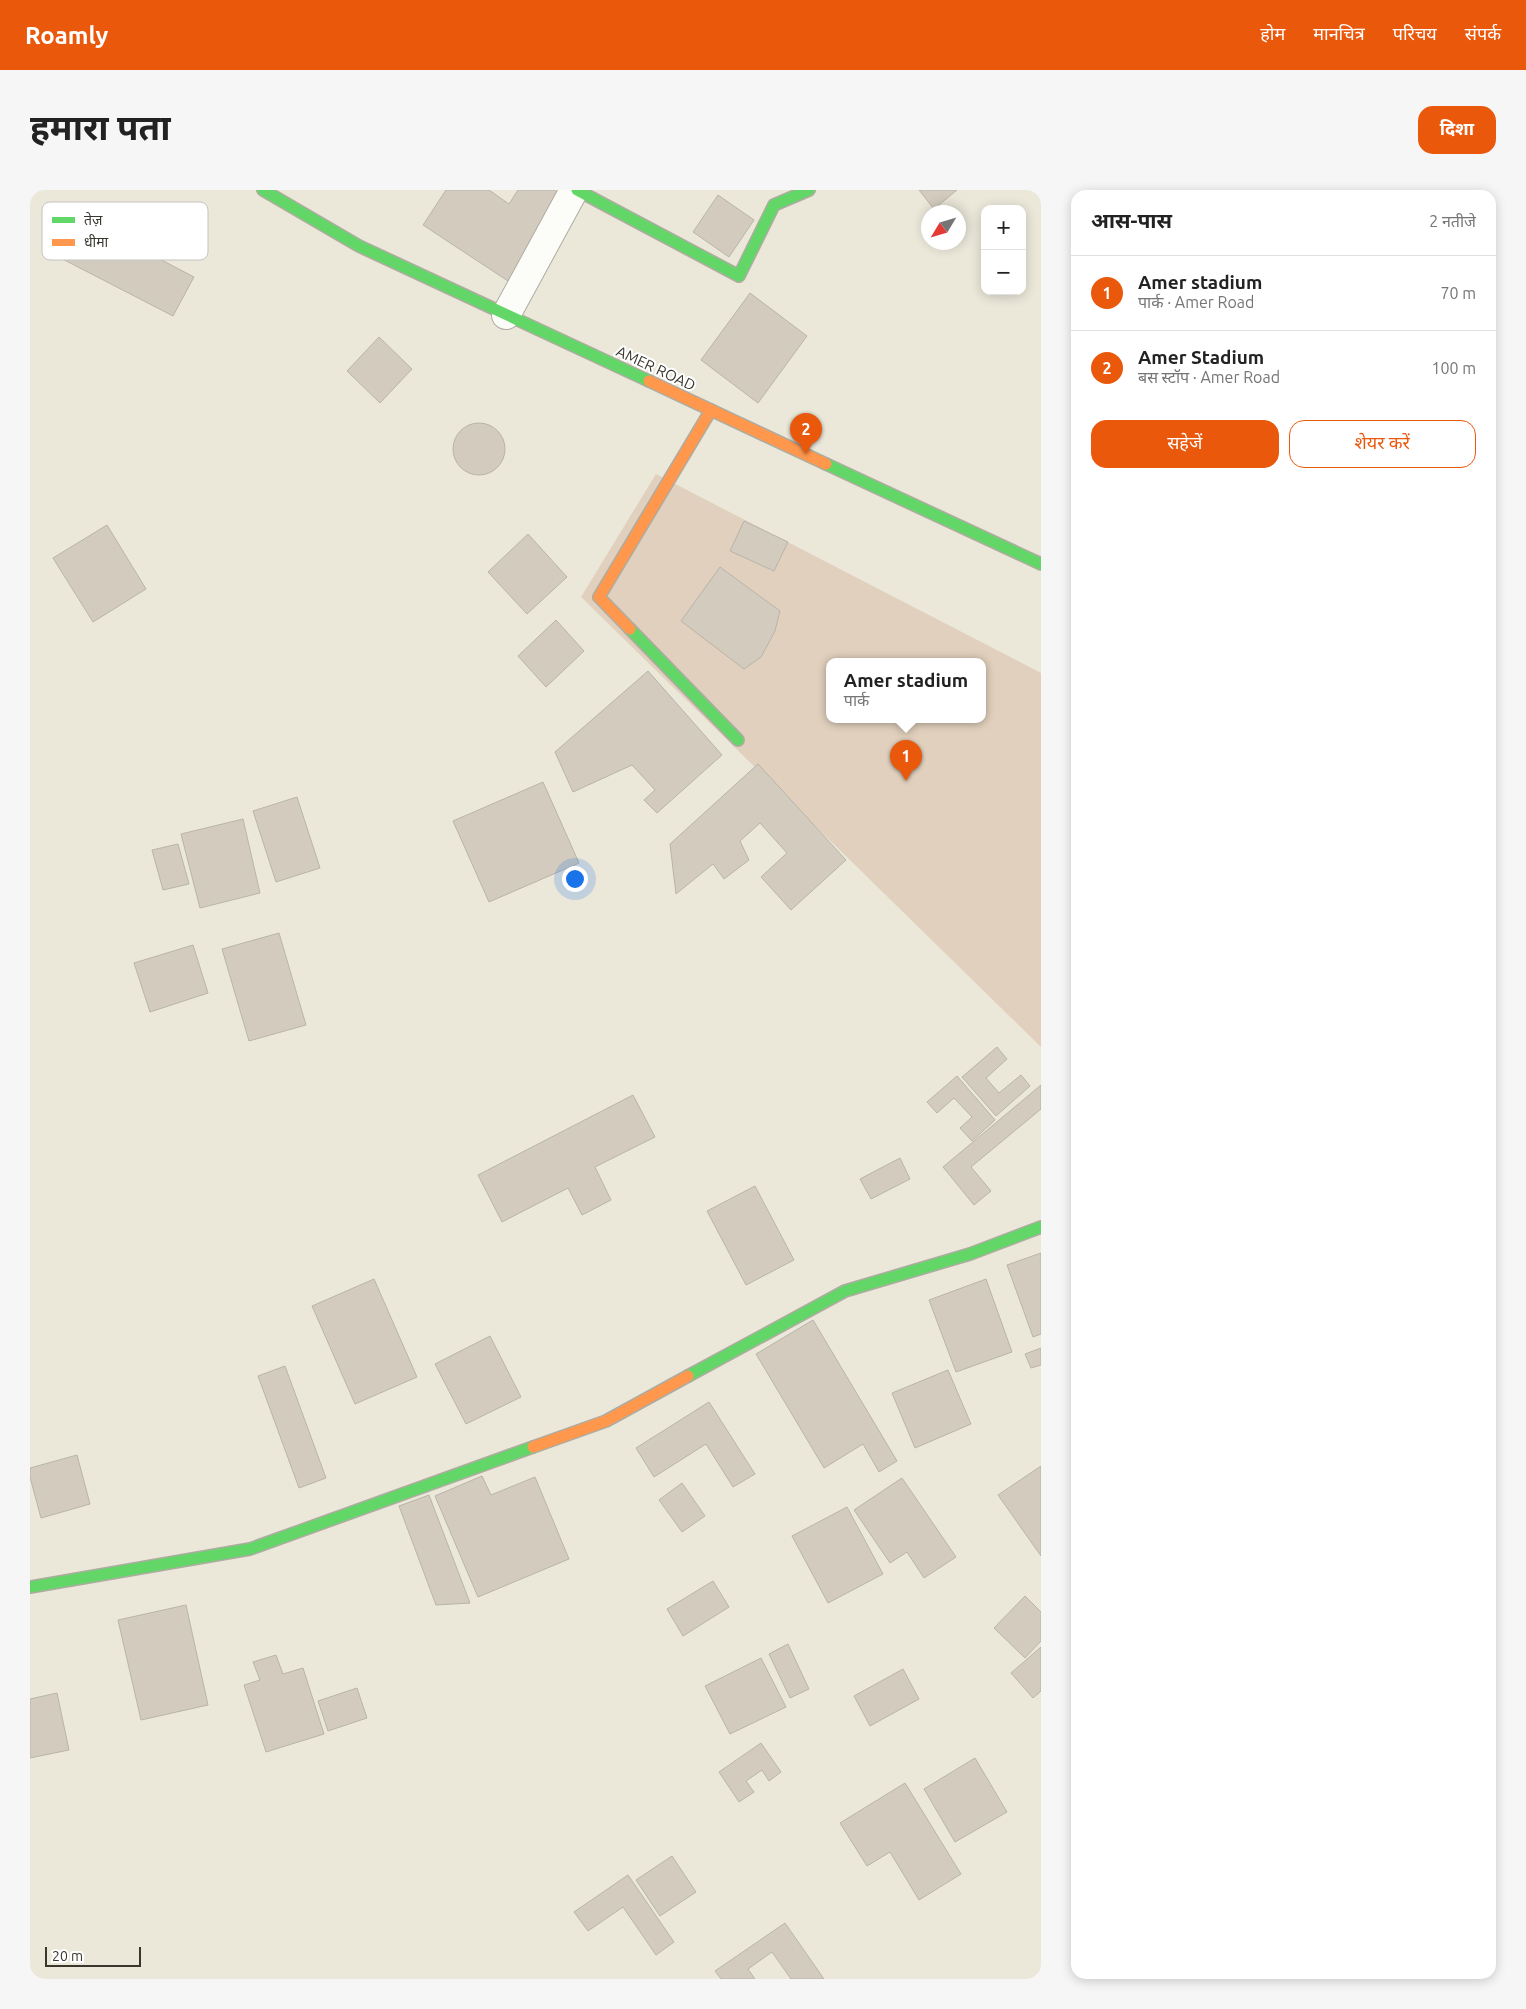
<!DOCTYPE html>
<html lang="hi">
<head>
<meta charset="utf-8">
<style>
	:root { --surface:#fff; --page:#f6f6f6; --text:#222; --muted:#767676; --line:#e0e0e0; --accent:#ea580c }
	body { margin:0; font-family:Ubuntu,"Noto Sans Devanagari",sans-serif; background:var(--page); color:var(--text) }
	.controls { position:absolute; right:15px; top:15px; display:grid; overflow:hidden; border-radius:10px; box-shadow:0 2px 12px #0003 }
	.controls button { width:45px; height:45px; display:grid; place-items:center; padding:0; border:0; border-bottom:1px solid var(--line); background:var(--surface); color:var(--text); font:25px sans-serif }
	.compass { position:absolute; left:891px; top:15px; width:45px; height:45px; border-radius:50%; background:var(--surface); box-shadow:0 2px 12px #0003; rotate:232deg }
	.scale { position:absolute; left:15px; bottom:12px; width:96px; box-sizing:border-box; padding-left:5px; border:2px solid #38362d; border-top:0; font-size:14px; line-height:18px; white-space:nowrap; color:#38362d; -webkit-text-stroke:4px #fff; paint-order:stroke }
	.you { position:absolute; left:544px; top:688px; width:18px; height:18px; margin:-12px; border:4px solid #fff; border-radius:50%; background:#1a73e8; box-shadow:0 0 0 8px #1a73e833 }
	.badge { display:grid; place-items:center; width:32px; height:32px; border-radius:50%; background:var(--accent); color:#fff; font-size:16px; font-weight:700 }
	.pin { position:absolute; translate:-50% -41px; filter:drop-shadow(0 1px 2px #0008) }
	.pin::after { content:''; position:absolute; top:26px; width:18px; height:15px; background:inherit; clip-path:polygon(0 0,100% 0,50% 100%) }
	.popup { position:absolute; left:796px; top:468px; width:160px; height:65px; box-sizing:border-box; display:grid; place-content:center; border-radius:10px; background:var(--surface); filter:drop-shadow(0 1px 4px #0005); font-size:16px; white-space:nowrap; color:var(--muted) }
	.popup b { font-size:19px; color:var(--text) }
	.popup::after { content:''; position:absolute; left:50%; top:100%; margin-left:-10px; border:10px solid transparent; border-top-color:var(--surface) }
	.list { margin:0; padding:0; list-style:none }
	h2 { display:flex; justify-content:space-between; align-items:center; height:65px; margin:0; padding:0 20px; font-size:21px }
	h2 small { font-size:16px; font-weight:400; color:var(--muted) }
	.list li { display:grid; grid-template-columns:32px 1fr auto; gap:15px; align-items:center; box-sizing:border-box; height:75px; padding:0 20px; border-top:1px solid var(--line) }
	.list b { display:block; font-size:19px; white-space:nowrap }
	.list p { margin:0; font-size:16px; white-space:nowrap; color:var(--muted) }
	.list em { font-size:16px; font-style:normal; color:var(--muted) }
	.actions { display:flex; gap:10px; padding:15px 20px }
	.actions a { flex:1; padding:11px 0; border:1px solid var(--accent); border-radius:15px; text-align:center; font-size:18px; color:var(--accent) }
	.actions .main { background:var(--accent); color:#fff }
	.map { position:relative; flex:none; width:1011px; height:1789px; overflow:hidden; border-radius:15px }
	header { display:flex; align-items:center; gap:30px; box-sizing:border-box; height:70px; padding:0 25px; background:var(--accent); color:#fff }
	header strong { font-size:24px }
	nav { display:flex; gap:28px; margin-inline-start:auto; font-size:18px }
	.intro { display:flex; align-items:center; justify-content:space-between; box-sizing:border-box; height:120px; padding:0 30px }
	h1 { margin:0; font-size:35px }
	.button { padding:12px 22px; border-radius:15px; background:var(--accent); color:#fff; font-size:18px; font-weight:700 }
	main { display:flex; gap:30px; padding:0 30px }
	aside { flex:1; background:var(--surface); border-radius:15px; box-shadow:0 2px 12px #0003 }
	.map>svg:first-child { display:block }
</style>
</head>
<body>
<header>
<strong>Roamly</strong>
<nav><a>होम</a><a>मानचित्र</a><a>परिचय</a><a>संपर्क</a></nav>
</header>
<div class="intro"><h1>हमारा पता</h1><a class="button">दिशा</a></div>
<main>
<div class="map">
<svg width="1011" height="1789" viewBox="0 0 1011 1789">
	<rect width="100%" height="100%" fill="#ebe8da"/>
	<!-- green -->
	<path fill="#e1d0bd" fill-rule="evenodd" d="M626 284 1011 483V857L551 407ZM800 472H952V530H800Z"/>
	<!-- building -->
	<g fill="#d3ccbe" stroke="#b8b4aa">
		<path d="M416 0H459L479 14 488 0H524L534 7 478 91 393 35Z"/>
		<path d="M889 0H927L904 19Z"/>
		<path d="M688 5 724 30 699 67 663 42Z"/>
		<path d="M36 20 164 87 143 126 15 60Z"/>
		<path d="M720 103 777 146 728 213 671 170Z"/>
		<path d="M349 147 382 179 350 213 317 181Z"/>
		<circle cx="449" cy="259" r="26"/>
		<path d="M714 331 758 352 744 381 700 361Z"/>
		<path d="M77 335 116 399 63 432 23 368Z"/>
		<path d="M498 344 537 387 497 424 458 382Z"/>
		<path d="M690 377 750 421 745 441 731 467 714 479 651 431Z"/>
		<path d="M526 430 554 461 516 497 488 466Z"/>
		<path d="M618 481 692 565 627 623 614 610 625 600 602 575 543 602 525 562Z"/>
		<path d="M728 574 816 670 761 720 731 687 757 663 730 633 710 651 719 670 694 689 683 674 646 704 640 654Z"/>
		<path d="M513 592 549 673 459 712 423 631Z"/>
		<path d="M267 607 290 678 246 692 223 621Z"/>
		<path d="M213 629 230 703 170 718 151 644Z"/>
		<path d="M148 654 159 694 133 700 122 660Z"/>
		<path d="M249 743 276 835 219 851 192 759Z"/>
		<path d="M163 755 178 803 120 822 104 773Z"/>
		<path d="M967 857 977 869 956 888 969 903 991 885 1000 896 966 926 932 887Z"/>
		<path d="M927 886 965 930 942 951 930 938 942 927 924 908 907 923 897 912Z"/>
		<path d="M1011 895V919L941 977 961 1001 944 1015 913 977Z"/>
		<path d="M603 905 625 947 565 977 581 1010 552 1025 538 998 472 1032 448 985Z"/>
		<path d="M870 968 880 989 841 1009 830 989Z"/>
		<path d="M725 996 764 1070 716 1095 677 1021Z"/>
		<path d="M1011 1063V1144L1003 1147 977 1075Z"/>
		<path d="M344 1089 387 1187 325 1214 282 1116Z"/>
		<path d="M956 1089 982 1162 926 1182 899 1110Z"/>
		<path d="M783 1130 867 1271 849 1282 833 1254 794 1278 726 1164Z"/>
		<path d="M460 1146 491 1207 436 1234 405 1174Z"/>
		<path d="M1011 1158V1175L1001 1178 995 1164Z"/>
		<path d="M255 1176 296 1288 269 1298 228 1186Z"/>
		<path d="M918 1180 941 1234 885 1258 862 1203Z"/>
		<path d="M679 1212 725 1284 703 1297 676 1254 624 1287 606 1258Z"/>
		<path d="M47 1265 60 1314 11 1328 0 1287V1278Z"/>
		<path d="M1011 1276V1366L968 1305Z"/>
		<path d="M452 1286 461 1305 505 1287 539 1369 448 1407 405 1306Z"/>
		<path d="M872 1288 926 1367 894 1388 877 1362 860 1373 824 1320Z"/>
		<path d="M652 1293 675 1326 652 1342 629 1310Z"/>
		<path d="M399 1305 440 1413 406 1415 369 1316Z"/>
		<path d="M817 1317 853 1384 798 1413 762 1346Z"/>
		<path d="M683 1391 699 1417 653 1446 637 1419Z"/>
		<path d="M995 1406 1011 1422V1451L995 1468 964 1438Z"/>
		<path d="M156 1415 178 1515 111 1530 88 1430Z"/>
		<path d="M758 1454 779 1499 760 1508 739 1464Z"/>
		<path d="M1011 1457V1501L1003 1508 981 1483Z"/>
		<path d="M246 1465 253 1484 273 1478 294 1544 236 1562 214 1495 230 1490 223 1472Z"/>
		<path d="M731 1468 756 1517 700 1544 675 1496Z"/>
		<path d="M873 1479 889 1509 840 1536 824 1506Z"/>
		<path d="M327 1498 337 1528 298 1541 288 1511Z"/>
		<path d="M27 1503 39 1560 0 1568V1509Z"/>
		<path d="M731 1553 751 1582 739 1591 732 1580 716 1591 724 1602 709 1612 689 1582Z"/>
		<path d="M945 1568 977 1622 925 1652 894 1599Z"/>
		<path d="M875 1593 931 1684 889 1710 860 1662 837 1676 810 1633Z"/>
		<path d="M642 1666 666 1702 630 1726 606 1690Z"/>
		<path d="M598 1685 644 1752 626 1765 593 1717 558 1741 544 1722Z"/>
		<path d="M755 1733 794 1789H761L742 1762 718 1779 725 1789H691L685 1781Z"/>
	</g>
	<g fill="none" stroke-linecap="round" stroke-linejoin="round">
		<defs>
			<path id="street" d="M476 125 544 0"/>
			<g id="fast">
				<path d="M233 0 329 56 619 191"/>
				<path d="M547 0 709 86 744 15 779 0"/>
				<path d="M796 274 1011 374"/>
				<path d="M600 439 708 550"/>
				<path d="M658 1186 815 1101 940 1064 1011 1037"/>
				<path d="M0 1397 220 1359 503 1257"/>
			</g>
			<g id="slow">
				<path d="M619 191 796 274"/>
				<path d="M600 439 569 407 681 220"/>
				<path d="M503 1257 576 1231 658 1186"/>
			</g>
		</defs>
		<!-- street casing -->
		<use href="#street" stroke="#aeaca1" stroke-width="30"/>
		<!-- fast casing -->
		<use href="#fast" stroke="#aeaca1" stroke-width="14"/>
		<!-- slow casing -->
		<use href="#slow" stroke="#aeaca1" stroke-width="14"/>
		<!-- street -->
		<use href="#street" stroke="#fcfcf9" stroke-width="28"/>
		<!-- fast -->
		<use href="#fast" stroke="#63d668" stroke-width="11"/>
		<!-- slow -->
		<use href="#slow" stroke="#ff974d" stroke-width="11"/>
	</g>
	<g text-anchor="middle" dominant-baseline="central" stroke-width="4" stroke-linejoin="round" paint-order="stroke">
		<!-- street labels -->
		<g font-size="15" fill="#38362d" stroke="#fff">
			<text transform="translate(626 178) rotate(25)">AMER ROAD</text>
		</g>
	</g>
	<!-- legend -->
	<rect x="12" y="12" width="166" height="58" rx="8" fill="#fff" stroke="#c3c3c0" stroke-width="1"/>
	<rect x="22" y="27" width="23" height="6" fill="#63d668"/>
	<rect x="22" y="49" width="23" height="7" fill="#ff974d"/>
	<g font-size="14" fill="#38362d">
		<text x="54" y="35">तेज़</text>
		<text x="54" y="57">धीमा</text>
	</g>
</svg>
<div class="controls">
<button>+</button>
<button>−</button>
</div>
<svg class="compass" viewBox="-18 -18 36 36"><path d="M0-13l5 13h-10z" fill="#e53935"/><path d="M0 13l5-13h-10z" fill="#767676"/></svg>
<div class="scale">20 m</div>
<div class="you"></div>
<div class="pin badge" style="left:876px;top:591px">1</div>
<div class="popup"><b>Amer stadium</b>पार्क</div>
<div class="pin badge" style="left:776px;top:264px">2</div>
</div>
<aside>
<h2>आस-पास<small>2 नतीजे</small></h2>
<ul class="list">
<li><span class="badge">1</span><div><b>Amer stadium</b><p>पार्क · Amer Road</p></div><em>70 m</em></li>
<li><span class="badge">2</span><div><b>Amer Stadium</b><p>बस स्टॉप · Amer Road</p></div><em>100 m</em></li>
</ul>
<div class="actions"><a class="main">सहेजें</a><a>शेयर करें</a></div>
</aside>
</main>
</body>
</html>
